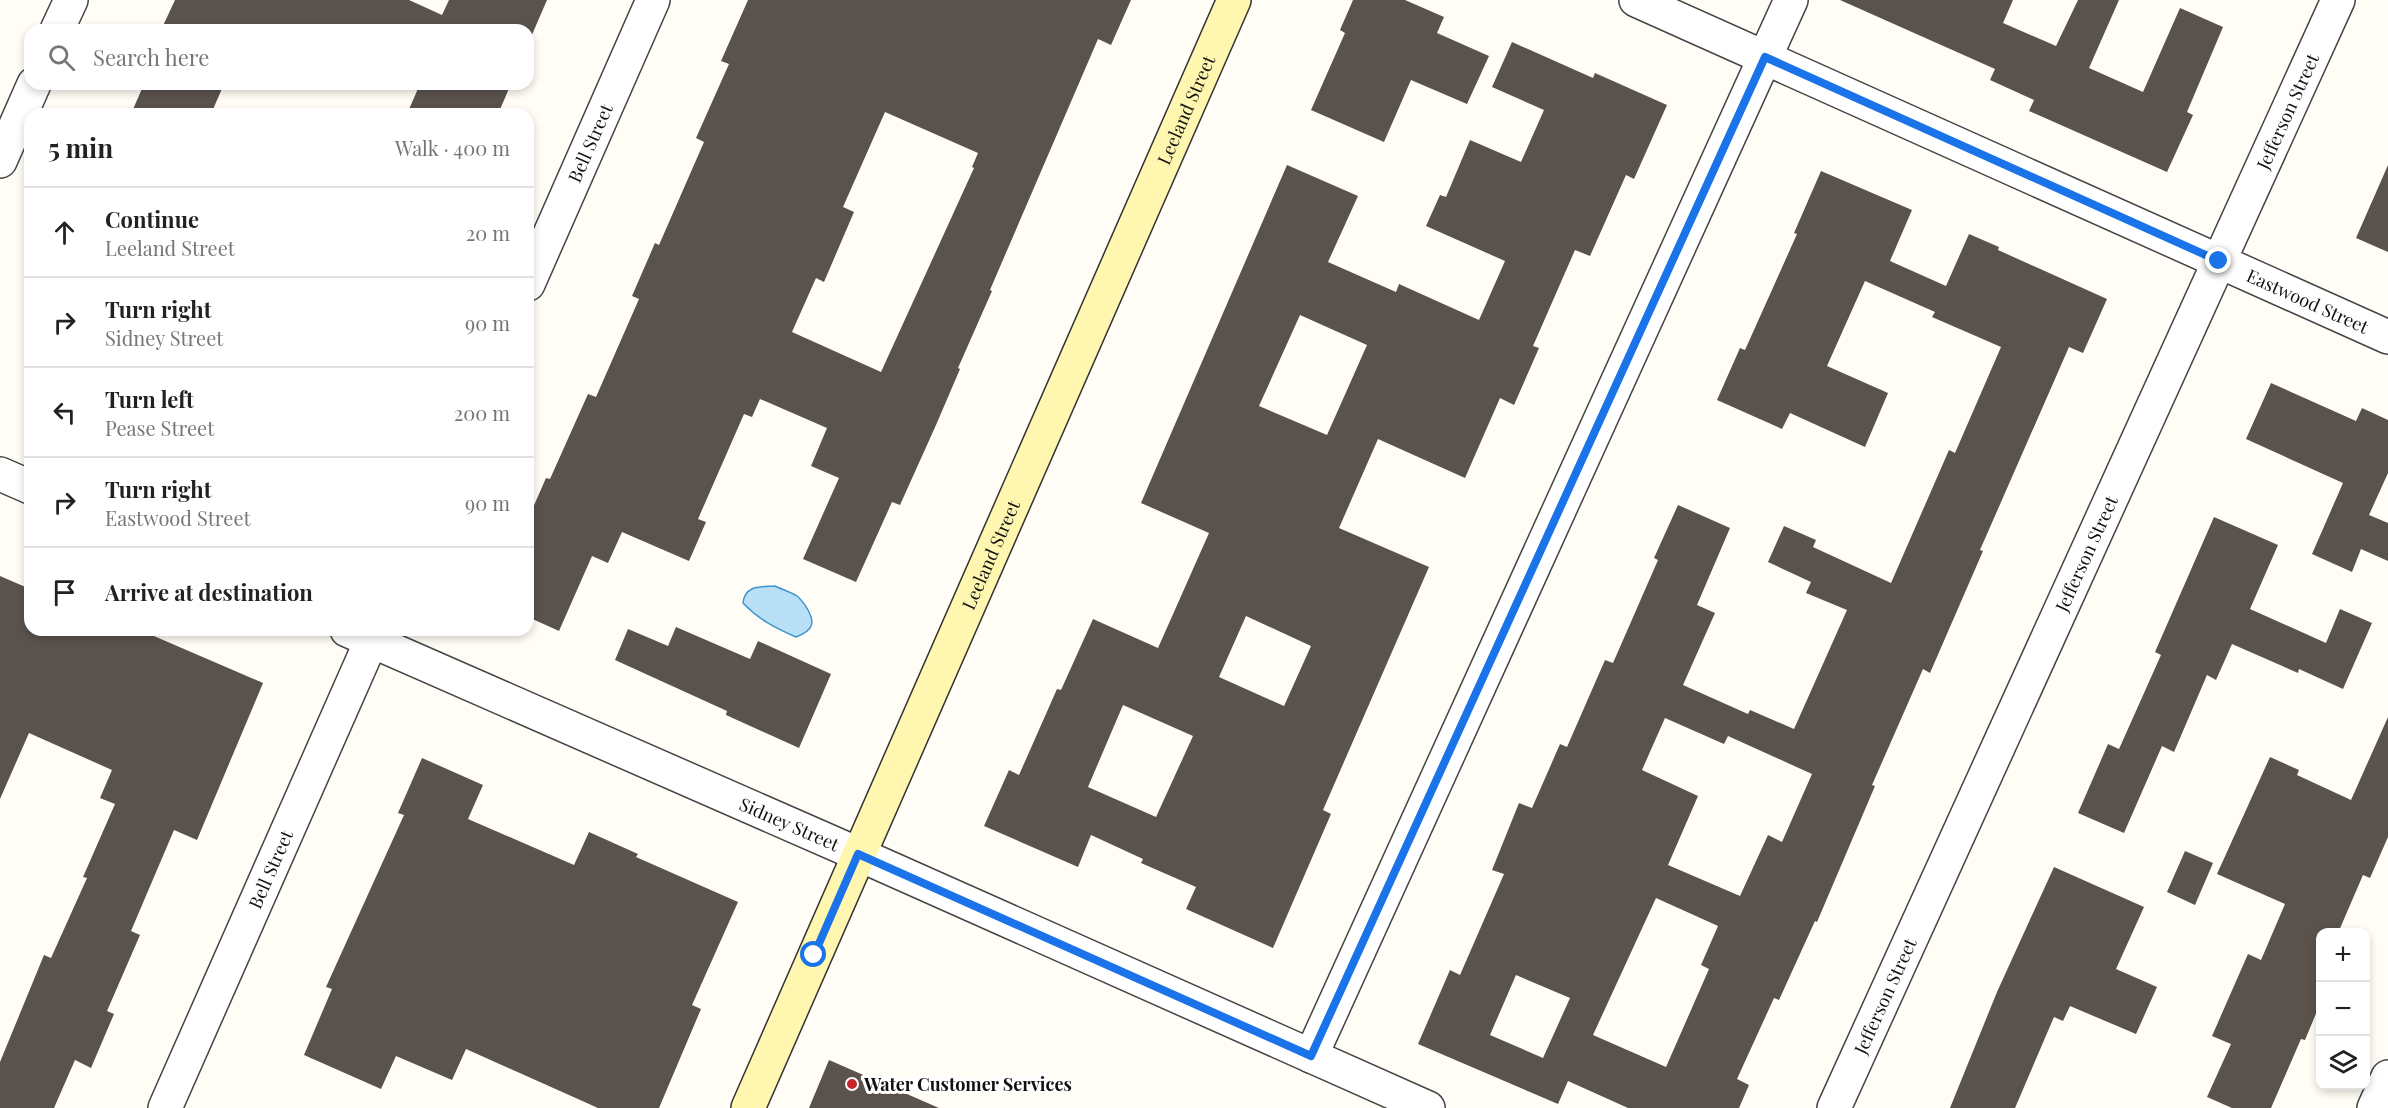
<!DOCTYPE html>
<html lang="en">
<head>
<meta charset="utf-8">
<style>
	:root { --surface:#fff; --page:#f2f2f2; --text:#222; --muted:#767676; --line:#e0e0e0 }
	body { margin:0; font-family:"Playfair Display",serif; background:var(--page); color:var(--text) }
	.controls { position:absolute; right:18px; bottom:18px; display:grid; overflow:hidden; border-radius:12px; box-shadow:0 3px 9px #0003 }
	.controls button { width:54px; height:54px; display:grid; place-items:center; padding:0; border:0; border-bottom:2px solid var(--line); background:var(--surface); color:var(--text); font:30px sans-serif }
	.stop { position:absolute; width:18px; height:18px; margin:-14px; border:4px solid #1a73e8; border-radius:50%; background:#fff }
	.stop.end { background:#1a73e8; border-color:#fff; box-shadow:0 2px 6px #0008 }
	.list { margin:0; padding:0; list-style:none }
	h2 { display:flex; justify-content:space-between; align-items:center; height:78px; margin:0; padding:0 24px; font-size:26px }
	h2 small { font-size:20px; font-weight:400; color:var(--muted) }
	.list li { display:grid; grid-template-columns:39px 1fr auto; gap:18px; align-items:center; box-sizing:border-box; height:90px; padding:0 24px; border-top:2px solid var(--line) }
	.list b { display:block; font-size:22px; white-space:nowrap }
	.list p { margin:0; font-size:20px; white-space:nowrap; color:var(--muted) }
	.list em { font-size:20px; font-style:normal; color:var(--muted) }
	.icon { flex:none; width:33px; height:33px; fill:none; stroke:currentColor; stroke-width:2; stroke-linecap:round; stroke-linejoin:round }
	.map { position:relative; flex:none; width:2388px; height:1108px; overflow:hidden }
	.search { position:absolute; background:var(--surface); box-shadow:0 3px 9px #0003; left:24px; top:24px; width:510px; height:66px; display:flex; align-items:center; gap:15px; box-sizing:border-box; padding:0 21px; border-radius:18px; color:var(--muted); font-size:22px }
	.panel { position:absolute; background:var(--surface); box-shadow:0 3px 9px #0003; left:24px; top:108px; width:510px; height:528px; border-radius:18px }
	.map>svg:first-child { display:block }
</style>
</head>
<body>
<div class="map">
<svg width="2388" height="1108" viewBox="0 0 2388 1108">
	<rect width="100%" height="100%" fill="#fffdf5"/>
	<!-- water -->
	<path fill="#b9e0f7" stroke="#3f96cf" stroke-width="1.5" d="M775 586C781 589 791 592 797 596 804 602 815 618 811 626 809 632 801 635 796 637 775 628 758 619 743 603 745 585 760 587 775 586Z"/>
	<!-- building -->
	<g fill="#5a524d" fill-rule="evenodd">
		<path d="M175 0H409L442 15 449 0H547L528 44V30H161Z"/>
		<path d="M748 0H1131L1111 45 1098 39 990 290 992 291 958 368 960 369 936 425 900 505 892 502 856 582 803 559 839 478 811 466 827 428 760 399 752 417 744 414 698 519 706 522 689 561 622 532 608 563 592 556 559 631 528 617V519L546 478 550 479 588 394 596 397 639 299 632 296 655 243 659 245 704 142 696 138 729 64 721 61ZM885 112 978 153 972 167 974 168 881 372 792 332 816 278 824 282 854 212 843 207Z"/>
		<path d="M1353 0H1405L1444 17 1437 33 1489 56 1467 104 1411 80 1384 142 1311 110 1345 33 1340 30Z"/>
		<path d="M1840 0H2013L2003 23 2056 46 2078 0H2119L2089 68 2143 92 2180 8 2223 27 2187 112 2193 115 2167 172 2029 111 2034 100 1990 80 1995 69Z"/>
		<path d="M1512 42 1593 78 1595 73 1667 105 1634 179 1626 175 1590 256 1575 250 1533 346 1539 348 1514 405 1500 398 1465 478 1378 439 1339 528 1429 567 1323 810 1331 814 1273 948 1186 909 1196 887 1141 863 1143 859 1091 835 1078 867 984 826 1009 770 1019 775 1057 689 1061 690 1093 619 1158 648 1209 533 1141 503 1287 165 1358 196 1328 262 1396 292 1399 284 1479 320 1505 261 1426 226 1440 195 1446 197 1470 140 1521 162 1544 110 1492 87ZM1300 315 1367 345 1327 435 1259 406ZM1246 616 1311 646 1284 706 1219 677ZM1123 705 1193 736 1156 817 1088 787Z"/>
		<path d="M144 84H224L211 114H131Z"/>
		<path d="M420 84H511L498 114H407Z"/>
		<path d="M2388 165V252L2356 238Z"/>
		<path d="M1821 171 1912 210 1890 261 1946 286 1969 234 1999 247 1998 250 2107 299 2083 353 2069 347 1980 550 1983 551 1930 673 1923 669 1872 785 1875 786 1817 922 1815 921 1779 1000 1774 998 1737 1079 1749 1085 1739 1108H1628L1568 1081 1558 1104 1418 1044 1450 970 1460 975 1504 874 1492 870 1519 803 1532 808 1560 744 1567 747 1605 660 1613 663 1658 560 1654 558 1678 505 1730 528 1697 605 1715 613 1683 685 1748 714 1750 710 1794 729 1847 610 1806 593 1811 582 1768 562 1784 526 1816 540 1813 547 1891 583 1949 450 1955 453 2001 347 1932 317 1935 312 1865 281 1827 366 1888 393 1865 447 1790 413 1782 429 1717 400 1740 348 1745 350 1797 234 1794 233ZM1665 718 1724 744 1728 736 1812 774 1782 842 1768 835 1740 896 1668 865 1698 796 1642 770ZM1656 898 1718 926 1701 965 1709 969 1666 1067 1593 1035ZM1516 975 1570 998 1543 1058 1490 1035Z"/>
		<path d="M2271 383 2356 421 2362 408 2388 420V473L2369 515 2388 523V561L2361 549 2352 572 2312 554 2343 483 2246 439Z"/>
		<path d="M2214 517 2278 545 2250 609 2326 643 2340 609 2372 623 2343 689 2299 669 2298 673 2232 644 2216 680 2207 675 2174 752 2162 746 2124 833 2078 813 2108 744 2119 749 2161 655 2155 652Z"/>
		<path d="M0 576 30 589V630H140L263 683 197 840 174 830 131 931 140 935 107 1011 114 1014 91 1068 75 1060 54 1108H0V1062L44 955 51 958 87 878 83 877 115 804 100 798 112 770 29 733 0 799Z"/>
		<path d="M676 627 750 659 758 641 831 674 799 748 726 715 727 711 615 660 628 629 668 646Z"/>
		<path d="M2388 717V837L2370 878 2363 875 2338 933H2320V1004L2305 1040 2301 1039 2271 1108H2232L2207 1097 2231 1044 2212 1036 2248 954 2261 960 2285 904 2217 874 2270 757 2299 770 2297 775 2351 800Z"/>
		<path d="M422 758 483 785 468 819 574 865 589 832 638 854 636 857 738 902 692 1005 701 1009 659 1108H598L466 1049 452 1080 396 1056 381 1089 304 1055 332 989 326 987 404 815 398 813Z"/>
		<path d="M2185 851 2213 863 2195 905 2167 892Z"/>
		<path d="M2054 867 2144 907 2116 969 2157 987 2136 1034 2070 1006 2063 1021 2054 1017 2015 1108H1950L1997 992Z"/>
		<path d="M829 1060 939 1108H809Z"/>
	</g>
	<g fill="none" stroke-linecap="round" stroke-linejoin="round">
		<defs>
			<g id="street">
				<path id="s1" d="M1636 0 2388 337"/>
				<path d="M57 30 71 0"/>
				<path d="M0 161 34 84"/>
				<path id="s2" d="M528 284 653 0"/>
				<path d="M0 474 30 487"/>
				<path id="s3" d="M347 630 858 854 1428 1108"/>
				<path d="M1311 1056 1791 0"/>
				<path id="s4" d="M165 1108 376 630"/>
				<path id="s5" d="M1834 1108 2338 0"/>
				<path d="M2374 1108 2388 1077"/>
			</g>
			<g id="secondary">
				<path id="s6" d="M748 1108 1234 0"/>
			</g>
		</defs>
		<!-- street casing -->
		<use href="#street" stroke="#444" stroke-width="36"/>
		<!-- secondary casing -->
		<use href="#secondary" stroke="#333" stroke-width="36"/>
		<!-- street -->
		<use href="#street" stroke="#fff" stroke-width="33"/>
		<!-- secondary -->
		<use href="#secondary" stroke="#fff6b0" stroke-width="33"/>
	</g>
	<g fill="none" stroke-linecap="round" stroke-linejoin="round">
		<!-- route -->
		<path stroke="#1a73e8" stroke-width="8" d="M814 955 858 854 1311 1056 1765 57 2219 261"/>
	</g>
	<!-- markers -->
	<circle fill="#c4262e" stroke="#fff" stroke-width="2" cx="852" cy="1084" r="6"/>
	<g text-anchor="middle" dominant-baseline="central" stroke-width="6" stroke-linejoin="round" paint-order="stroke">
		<!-- street labels -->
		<g font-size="18" fill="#111" stroke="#fff">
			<text stroke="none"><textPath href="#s6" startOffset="1090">Leeland Street</textPath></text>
			<text stroke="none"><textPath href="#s5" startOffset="1095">Jefferson Street</textPath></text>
			<text stroke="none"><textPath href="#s2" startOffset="154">Bell Street</textPath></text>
			<text stroke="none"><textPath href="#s1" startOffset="736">Eastwood Street</textPath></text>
			<text stroke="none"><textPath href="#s6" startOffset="604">Leeland Street</textPath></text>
			<text stroke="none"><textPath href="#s5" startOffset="609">Jefferson Street</textPath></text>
			<text stroke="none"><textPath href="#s3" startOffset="483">Sidney Street</textPath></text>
			<text stroke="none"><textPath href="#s4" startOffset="261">Bell Street</textPath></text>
			<text stroke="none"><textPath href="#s5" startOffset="123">Jefferson Street</textPath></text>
		</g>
		<!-- poi labels -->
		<g font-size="18" font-weight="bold" fill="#111" stroke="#fff" text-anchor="start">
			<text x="864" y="1084">Water Customer Services</text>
		</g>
	</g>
</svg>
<div class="controls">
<button>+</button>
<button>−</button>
<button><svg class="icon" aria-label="layers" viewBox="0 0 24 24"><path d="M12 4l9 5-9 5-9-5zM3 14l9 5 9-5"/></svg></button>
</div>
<div class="stop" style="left:814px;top:955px"></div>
<div class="stop end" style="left:2219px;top:261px"></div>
<div class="search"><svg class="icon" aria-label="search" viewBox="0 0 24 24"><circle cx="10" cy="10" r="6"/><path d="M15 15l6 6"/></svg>Search here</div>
<section class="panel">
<h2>5 min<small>Walk · 400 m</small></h2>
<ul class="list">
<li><svg class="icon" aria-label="ahead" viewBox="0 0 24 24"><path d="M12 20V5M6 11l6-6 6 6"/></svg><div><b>Continue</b><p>Leeland Street</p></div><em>20 m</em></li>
<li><svg class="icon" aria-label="right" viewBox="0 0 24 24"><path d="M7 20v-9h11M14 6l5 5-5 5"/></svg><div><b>Turn right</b><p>Sidney Street</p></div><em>90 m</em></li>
<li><svg class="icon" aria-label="left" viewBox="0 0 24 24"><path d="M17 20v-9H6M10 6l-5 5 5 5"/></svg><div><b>Turn left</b><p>Pease Street</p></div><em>200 m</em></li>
<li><svg class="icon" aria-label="right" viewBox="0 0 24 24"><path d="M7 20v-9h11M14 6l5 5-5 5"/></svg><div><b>Turn right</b><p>Eastwood Street</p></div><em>90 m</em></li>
<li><svg class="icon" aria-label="arrive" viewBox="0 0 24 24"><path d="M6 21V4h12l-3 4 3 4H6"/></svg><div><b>Arrive at destination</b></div></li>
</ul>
</section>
</div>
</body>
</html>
